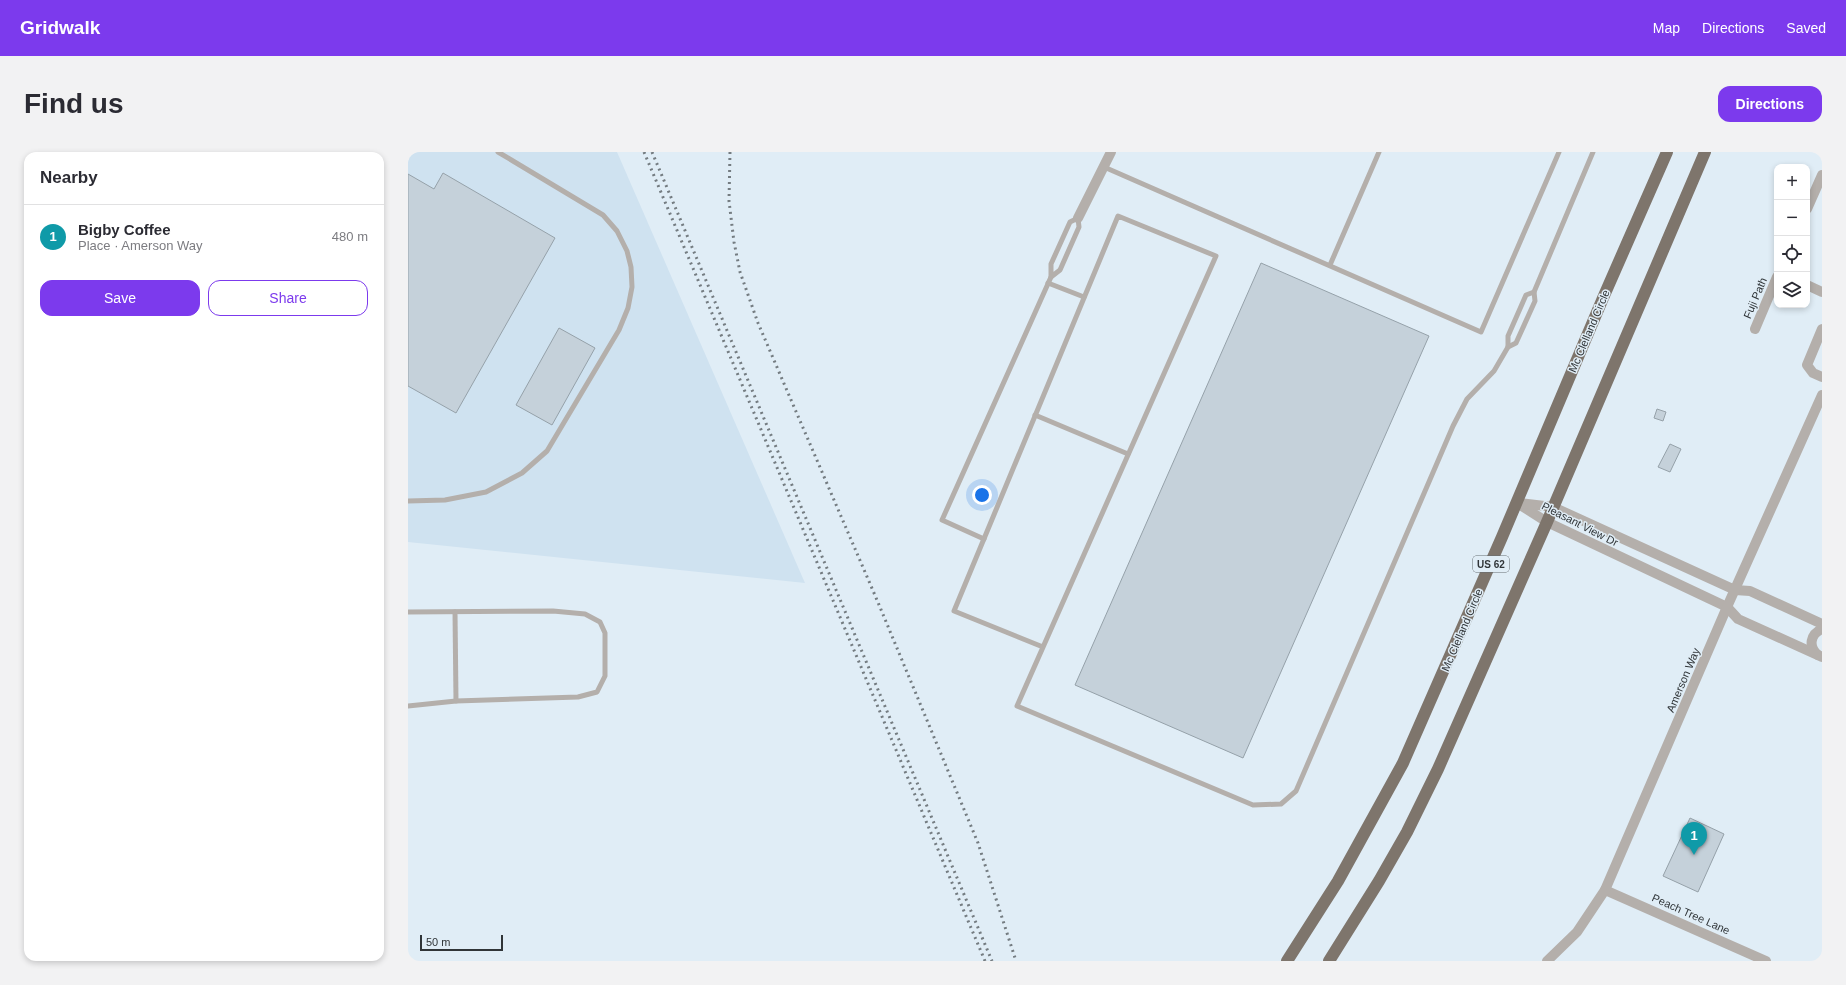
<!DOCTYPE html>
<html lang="en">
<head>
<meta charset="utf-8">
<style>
	:root { --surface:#fff; --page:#f2f2f3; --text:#2b2b33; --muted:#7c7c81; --line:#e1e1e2; --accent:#7c3aed }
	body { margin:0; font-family:Arial,sans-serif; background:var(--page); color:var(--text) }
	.controls { position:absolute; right:12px; top:12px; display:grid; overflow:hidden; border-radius:8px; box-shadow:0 2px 6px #0003 }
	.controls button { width:36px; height:36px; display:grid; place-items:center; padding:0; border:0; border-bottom:1px solid var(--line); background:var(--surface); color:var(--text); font:20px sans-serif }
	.scale { position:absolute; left:12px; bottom:10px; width:83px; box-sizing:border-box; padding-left:4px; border:2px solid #303538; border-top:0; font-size:11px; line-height:14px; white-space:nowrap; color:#303538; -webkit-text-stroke:3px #e0edf6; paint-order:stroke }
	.you { position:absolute; left:574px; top:343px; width:14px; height:14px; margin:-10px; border:3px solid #fff; border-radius:50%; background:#1a73e8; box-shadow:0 0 0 6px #1a73e833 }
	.badge { display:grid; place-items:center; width:26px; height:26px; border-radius:50%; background:var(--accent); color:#fff; font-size:13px; font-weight:700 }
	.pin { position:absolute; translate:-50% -33px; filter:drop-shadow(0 1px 2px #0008) }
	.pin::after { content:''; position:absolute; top:21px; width:14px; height:12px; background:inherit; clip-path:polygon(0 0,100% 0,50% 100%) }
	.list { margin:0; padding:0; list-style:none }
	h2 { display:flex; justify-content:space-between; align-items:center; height:52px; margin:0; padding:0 16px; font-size:17px }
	h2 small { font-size:13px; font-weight:400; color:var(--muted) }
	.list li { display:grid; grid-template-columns:26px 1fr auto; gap:12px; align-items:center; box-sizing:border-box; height:64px; padding:0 16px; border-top:1px solid var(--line) }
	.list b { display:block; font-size:15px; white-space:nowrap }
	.list p { margin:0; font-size:13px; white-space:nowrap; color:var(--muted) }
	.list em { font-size:13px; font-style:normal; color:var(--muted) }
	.actions { display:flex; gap:8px; padding:12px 16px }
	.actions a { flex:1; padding:9px 0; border:1px solid var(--accent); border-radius:12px; text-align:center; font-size:14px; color:var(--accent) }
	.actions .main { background:var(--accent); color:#fff }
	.icon { flex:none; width:22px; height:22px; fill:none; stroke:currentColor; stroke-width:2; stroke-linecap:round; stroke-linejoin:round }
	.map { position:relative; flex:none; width:1414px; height:809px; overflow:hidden; border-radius:12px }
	header { display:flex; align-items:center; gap:24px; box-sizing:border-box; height:56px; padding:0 20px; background:var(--accent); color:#fff }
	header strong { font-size:19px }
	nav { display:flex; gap:22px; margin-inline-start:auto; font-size:14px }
	.intro { display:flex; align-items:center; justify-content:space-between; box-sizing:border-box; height:96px; padding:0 24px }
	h1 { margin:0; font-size:28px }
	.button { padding:10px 18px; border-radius:12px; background:var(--accent); color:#fff; font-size:14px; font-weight:700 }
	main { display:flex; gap:24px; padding:0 24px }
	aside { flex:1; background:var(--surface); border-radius:12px; box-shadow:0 2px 6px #0003 }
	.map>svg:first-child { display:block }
</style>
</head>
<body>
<header>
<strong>Gridwalk</strong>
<nav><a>Map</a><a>Directions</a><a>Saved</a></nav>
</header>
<div class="intro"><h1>Find us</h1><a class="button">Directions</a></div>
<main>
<aside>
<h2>Nearby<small></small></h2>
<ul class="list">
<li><span class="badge" style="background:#0f9aa8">1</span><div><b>Bigby Coffee</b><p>Place · Amerson Way</p></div><em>480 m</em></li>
</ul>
<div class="actions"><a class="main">Save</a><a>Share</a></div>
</aside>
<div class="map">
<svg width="1414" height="809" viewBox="0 0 1414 809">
	<rect width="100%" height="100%" fill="#e0edf6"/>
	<!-- built -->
	<path fill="#cfe2f0" d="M0 0H209L397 431 0 390Z"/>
	<!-- building -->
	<g fill="#c5d1da" stroke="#95a1a9">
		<path d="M35 21 147 86 48 261 0 234V22L26 37Z"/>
		<path d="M853 111 1021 184 835 606 667 533Z"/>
		<path d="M151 176 187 196 144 273 108 253Z"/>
		<path d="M1249 257 1258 260 1255 269 1246 266Z"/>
		<path d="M1262 292 1273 297 1262 320 1250 315Z"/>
		<path d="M1282 666 1316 682 1290 740 1255 724Z"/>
	</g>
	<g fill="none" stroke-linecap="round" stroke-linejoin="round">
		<!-- service -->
		<g stroke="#b4afab" stroke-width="5">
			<path d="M696 15 1073 180 1151 0"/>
			<path d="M670 66 671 75 652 118 643 125V112L662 70Z"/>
			<path d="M922 113 971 0"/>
			<path d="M640 131 676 145"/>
			<path d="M1100 195 1108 191 1127 149 1126 140 1185 0"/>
			<path d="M627 263 720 302"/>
			<path d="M0 349 37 348 78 340 114 321 139 299 211 178 220 156 224 135 223 115 219 99 209 79 195 63 90 0"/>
			<path d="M576 387 534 368 643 125"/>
			<path d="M0 460 145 459 177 462 192 470 197 481V524L189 540 170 545 48 549 0 554"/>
			<path d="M47 460 48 549"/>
			<path d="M635 495 546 459 710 64 808 104C742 254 676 404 609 554L845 653 873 652 888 639 1045 274 1059 247 1086 219 1100 195V184L1118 143 1126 140"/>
		</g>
		<!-- minor -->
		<g stroke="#b4afab" stroke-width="10">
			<path d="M1399 57 1414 23"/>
			<path d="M670 66 703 0"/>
			<path d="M1399 133 1414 140"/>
			<path d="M1347 177 1369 125"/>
			<path d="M1414 177 1399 213 1405 221 1414 225"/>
			<path d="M1109 351 1139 370 1319 455 1330 467 1414 505"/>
			<path d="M1111 351 1145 355 1327 438 1342 439 1414 472"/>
			<path d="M1410 503C1400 495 1402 482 1414 477"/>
			<path d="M1197 738 1358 809"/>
			<path d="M1139 809 1169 780 1197 738 1319 455 1414 243"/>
		</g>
		<!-- trunk -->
		<g stroke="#7e756c" stroke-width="12">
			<path d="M879 809 930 729 995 611 1094 385 1195 146 1259 0"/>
			<path d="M921 809 971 729 999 680 1030 617 1139 370 1297 0"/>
		</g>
		<!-- rail -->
		<g stroke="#747c81" stroke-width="3" stroke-dasharray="2 4" stroke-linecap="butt">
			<path d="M236 0 577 809"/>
			<path d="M244 0 584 809"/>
			<path d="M322 0 321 49 326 90 332 120 350 171 469 448 570 691 608 809"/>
		</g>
	</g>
	<g text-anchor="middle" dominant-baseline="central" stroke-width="3" stroke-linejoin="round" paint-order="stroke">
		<!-- shield labels -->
		<rect fill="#e0edf6" stroke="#656c71" stroke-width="1" x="1065" y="404" width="36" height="16" rx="3"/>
		<g font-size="10" font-weight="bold" fill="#303538">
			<text x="1083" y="412">US 62</text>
		</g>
		<!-- street labels -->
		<g font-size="11" fill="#303538" stroke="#e0edf6">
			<text transform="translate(1347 146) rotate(-67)">Fuji Path</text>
			<text transform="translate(1181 179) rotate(-67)">Mc Clelland Circle</text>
			<text transform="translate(1172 372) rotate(27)">Pleasant View Dr</text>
			<text transform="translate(1054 478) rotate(-67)">Mc Clelland Circle</text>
			<text transform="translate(1275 528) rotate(-67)">Amerson Way</text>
			<text transform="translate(1283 762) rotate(24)">Peach Tree Lane</text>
		</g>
	</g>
</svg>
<div class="controls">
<button>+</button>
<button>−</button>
<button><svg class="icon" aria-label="locate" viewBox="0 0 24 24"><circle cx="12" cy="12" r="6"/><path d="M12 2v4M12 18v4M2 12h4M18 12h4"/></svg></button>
<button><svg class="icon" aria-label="layers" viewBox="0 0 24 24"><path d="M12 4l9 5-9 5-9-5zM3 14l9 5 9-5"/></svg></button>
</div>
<div class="scale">50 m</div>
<div class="you"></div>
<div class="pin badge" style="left:1286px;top:703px;background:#0f9aa8">1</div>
</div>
</main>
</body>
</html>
